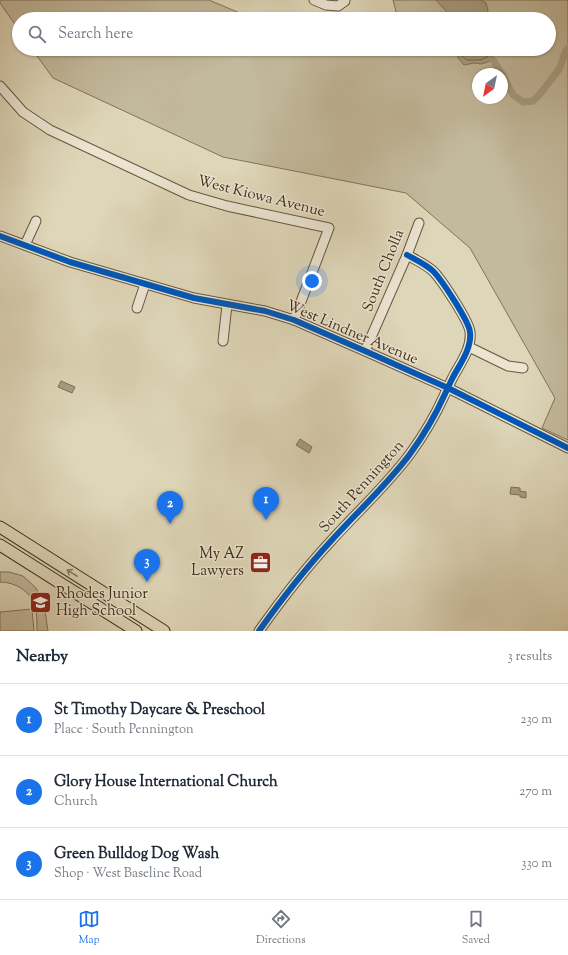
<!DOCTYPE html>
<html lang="en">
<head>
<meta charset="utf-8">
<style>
	:root { --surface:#fff; --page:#f6f6f7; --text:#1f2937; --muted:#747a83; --line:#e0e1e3; --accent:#1a73e8 }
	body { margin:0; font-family:"Sorts Mill Goudy",serif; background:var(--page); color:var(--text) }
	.compass { position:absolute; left:472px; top:68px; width:36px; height:36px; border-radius:50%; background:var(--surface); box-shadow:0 1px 3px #0004; rotate:213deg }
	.you { position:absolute; left:312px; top:281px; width:14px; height:14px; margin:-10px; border:3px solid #fff; border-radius:50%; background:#1a73e8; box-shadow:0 0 0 6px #1a73e833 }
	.badge { display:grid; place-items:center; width:26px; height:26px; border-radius:50%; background:var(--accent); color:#fff; font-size:13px; font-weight:700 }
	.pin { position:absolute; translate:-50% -33px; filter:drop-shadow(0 1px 2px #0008) }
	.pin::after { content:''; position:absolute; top:21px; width:14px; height:12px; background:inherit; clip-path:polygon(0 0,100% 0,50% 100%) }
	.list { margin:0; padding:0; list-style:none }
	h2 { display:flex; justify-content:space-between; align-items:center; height:52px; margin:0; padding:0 16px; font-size:17px }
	h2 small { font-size:13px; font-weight:400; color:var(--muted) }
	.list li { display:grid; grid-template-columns:26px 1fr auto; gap:12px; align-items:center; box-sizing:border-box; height:72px; padding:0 16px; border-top:1px solid var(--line) }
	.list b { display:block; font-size:15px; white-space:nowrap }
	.list p { margin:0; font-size:13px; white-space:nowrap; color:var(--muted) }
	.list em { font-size:13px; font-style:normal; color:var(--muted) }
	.icon { flex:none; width:22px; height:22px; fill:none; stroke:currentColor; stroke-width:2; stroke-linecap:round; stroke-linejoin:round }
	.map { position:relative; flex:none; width:568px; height:631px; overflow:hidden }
	.search { position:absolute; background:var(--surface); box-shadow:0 1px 3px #0004; left:12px; right:12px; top:12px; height:44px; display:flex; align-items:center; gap:10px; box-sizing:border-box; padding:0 14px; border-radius:22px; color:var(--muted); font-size:15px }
	.sheet { height:268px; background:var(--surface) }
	nav { display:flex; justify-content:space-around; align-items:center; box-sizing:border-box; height:56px; border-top:1px solid var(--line); background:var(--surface); font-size:11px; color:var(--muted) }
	nav a { display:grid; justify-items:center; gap:2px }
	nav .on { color:var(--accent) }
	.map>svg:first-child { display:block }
</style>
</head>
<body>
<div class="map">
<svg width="568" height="631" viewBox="0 0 568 631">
	<rect width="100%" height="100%" fill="#ded6b8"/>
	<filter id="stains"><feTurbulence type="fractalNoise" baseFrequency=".005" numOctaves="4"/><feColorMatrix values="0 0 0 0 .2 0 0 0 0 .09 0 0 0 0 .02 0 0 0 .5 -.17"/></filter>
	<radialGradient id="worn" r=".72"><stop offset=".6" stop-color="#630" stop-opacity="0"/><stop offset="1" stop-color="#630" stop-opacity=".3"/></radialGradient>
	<!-- green -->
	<g fill="#c3b99c" stroke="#827358" fill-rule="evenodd">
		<path d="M0 0H209L254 19H19V30L0 3Z"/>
		<path d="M393 0H568V440L542 428 555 398 470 248 406 193 223 157 53 78 32 49H326L333 52 342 49H549V19H398ZM478 74H502V98H478Z"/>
		<path d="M0 572H9L23 576 36 588 44 604 48 631H37C37 623 37 614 35 605 30 591 15 582 0 582Z"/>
		<path d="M32 609 34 631H0V612Z"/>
	</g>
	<!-- water -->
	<g fill="#a99d81" stroke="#7f7056">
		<path d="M436 0H481L486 3 488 10 487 19H451L446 11Z"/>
		<path d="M457 49H489L492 54 493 60 482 64 474 63 464 65 458 58Z"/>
		<path d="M61 381 75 387 72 393 58 387Z"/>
		<path d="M300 439 312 447 309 453 296 445Z"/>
		<path d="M511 487 520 488V491L526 492V498L520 497V495L510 494Z"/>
	</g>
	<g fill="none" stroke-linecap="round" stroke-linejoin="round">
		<!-- shore -->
		<path stroke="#75654b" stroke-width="1" d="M461 49 462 56 467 60H481L487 57 488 56 486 49"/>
		<!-- canal -->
		<g stroke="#a99d81" stroke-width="7">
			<path d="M493 60 502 74"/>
			<path d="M502 74 513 95 523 102 533 101 540 94 560 68 565 52 568 48"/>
		</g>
		<defs>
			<g id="minor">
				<path d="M314 0 326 5 338 6 345 1V0"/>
				<path d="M0 86 23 112 50 130 189 195 227 206 329 228 294 320"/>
				<path d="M0 236 70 262 194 298 265 311 294 320 365 351 448 388 568 448"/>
				<path d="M25 245 36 221"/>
				<path d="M137 308 145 284"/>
				<path d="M223 341 227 305"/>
				<path d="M469 347 508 366 523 368"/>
				<path d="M365 351 407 255 419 223"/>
				<path d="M259 631C281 600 305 569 331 541 357 512 387 485 410 454 423 436 435 416 444 396 447 390 450 383 453 377 460 364 472 348 470 332 469 321 441 279 433 271 425 264 416 260 407 255"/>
			</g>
			<g id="major">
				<path d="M0 527 164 631"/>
				<path d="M0 545 136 631"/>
			</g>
		</defs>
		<!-- minor casing -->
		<use href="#minor" stroke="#68573e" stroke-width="11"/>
		<!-- major casing -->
		<use href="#major" stroke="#412d15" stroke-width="13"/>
		<!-- minor -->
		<use href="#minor" stroke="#eae4d1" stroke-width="9"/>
		<!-- major -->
		<use href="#major" stroke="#ded6b8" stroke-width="11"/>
		<defs>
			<g id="cycleway">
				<path d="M0 236 70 262 194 298 265 311 294 320 365 351 448 388 568 448"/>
				<path d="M259 631C281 600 305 569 331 541 357 512 387 485 410 454 423 436 435 416 444 396 447 390 450 383 453 377 460 364 472 348 470 332 469 321 441 279 433 271 425 264 416 260 407 255"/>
			</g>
		</defs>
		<!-- cycleway casing -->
		<use href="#cycleway" stroke="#eae4d1" stroke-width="8"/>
		<!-- cycleway -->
		<use href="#cycleway" stroke="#0057b8" stroke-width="6"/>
	</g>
	<!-- one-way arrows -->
	<defs><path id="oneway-shaft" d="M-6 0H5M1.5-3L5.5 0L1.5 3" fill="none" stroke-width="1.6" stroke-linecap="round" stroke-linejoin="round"/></defs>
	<use stroke="#88795e" href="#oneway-shaft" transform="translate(72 573) rotate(-148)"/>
	<!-- icons -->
	<defs>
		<symbol id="office-square" viewBox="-11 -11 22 22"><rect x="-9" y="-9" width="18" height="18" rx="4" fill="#8f2418" stroke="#eae4d1"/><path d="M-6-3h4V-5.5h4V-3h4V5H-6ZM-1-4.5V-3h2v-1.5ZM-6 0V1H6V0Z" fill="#fff"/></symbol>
		<symbol id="school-square" viewBox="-11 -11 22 22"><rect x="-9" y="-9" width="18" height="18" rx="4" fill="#8f2418" stroke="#eae4d1"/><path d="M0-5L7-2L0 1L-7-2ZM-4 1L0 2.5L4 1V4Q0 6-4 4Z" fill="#fff"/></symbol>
	</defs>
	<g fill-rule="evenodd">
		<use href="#office-square" x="248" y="550" width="25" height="25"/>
		<use href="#school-square" x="28" y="590" width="25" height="25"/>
	</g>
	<g text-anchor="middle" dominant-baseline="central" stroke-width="3" stroke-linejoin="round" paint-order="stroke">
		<!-- street labels -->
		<g font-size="15" fill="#412d15" stroke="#eae4d1">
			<text transform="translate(261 197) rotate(14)">West Kiowa Avenue</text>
			<text transform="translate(384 271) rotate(-68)">South Cholla</text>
			<text transform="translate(352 333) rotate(23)">West Lindner Avenue</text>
			<text transform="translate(362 487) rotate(-48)">South Pennington</text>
		</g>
		<!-- poi labels -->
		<g font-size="15" fill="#412d15" stroke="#eae4d1" text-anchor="end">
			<text x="244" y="554">My AZ<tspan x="244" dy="17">Lawyers</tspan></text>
			<text x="56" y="594" text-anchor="start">Rhodes Junior<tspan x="56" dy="17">High School</tspan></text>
		</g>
	</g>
	<rect width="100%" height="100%" filter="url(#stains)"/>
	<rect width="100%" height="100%" fill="url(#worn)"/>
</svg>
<svg class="compass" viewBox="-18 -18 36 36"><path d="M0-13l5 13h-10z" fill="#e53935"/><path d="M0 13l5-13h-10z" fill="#747a83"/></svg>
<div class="you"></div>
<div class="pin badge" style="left:266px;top:520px">1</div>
<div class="pin badge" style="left:170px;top:524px">2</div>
<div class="pin badge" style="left:147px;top:582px">3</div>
<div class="search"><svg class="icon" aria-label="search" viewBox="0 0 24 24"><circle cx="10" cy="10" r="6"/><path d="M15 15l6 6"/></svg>Search here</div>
</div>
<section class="sheet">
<h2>Nearby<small>3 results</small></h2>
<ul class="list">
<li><span class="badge">1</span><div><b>St Timothy Daycare &amp; Preschool</b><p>Place · South Pennington</p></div><em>230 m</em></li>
<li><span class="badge">2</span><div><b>Glory House International Church</b><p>Church</p></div><em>270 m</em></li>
<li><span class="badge">3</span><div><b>Green Bulldog Dog Wash</b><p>Shop · West Baseline Road</p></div><em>330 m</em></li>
</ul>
</section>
<nav>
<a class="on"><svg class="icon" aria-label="map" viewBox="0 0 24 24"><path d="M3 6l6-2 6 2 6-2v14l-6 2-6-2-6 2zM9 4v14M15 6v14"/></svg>Map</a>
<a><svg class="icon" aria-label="directions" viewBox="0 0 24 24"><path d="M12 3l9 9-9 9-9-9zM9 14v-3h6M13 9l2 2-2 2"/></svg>Directions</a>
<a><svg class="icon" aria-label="saved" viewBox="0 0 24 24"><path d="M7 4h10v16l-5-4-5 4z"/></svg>Saved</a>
</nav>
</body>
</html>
